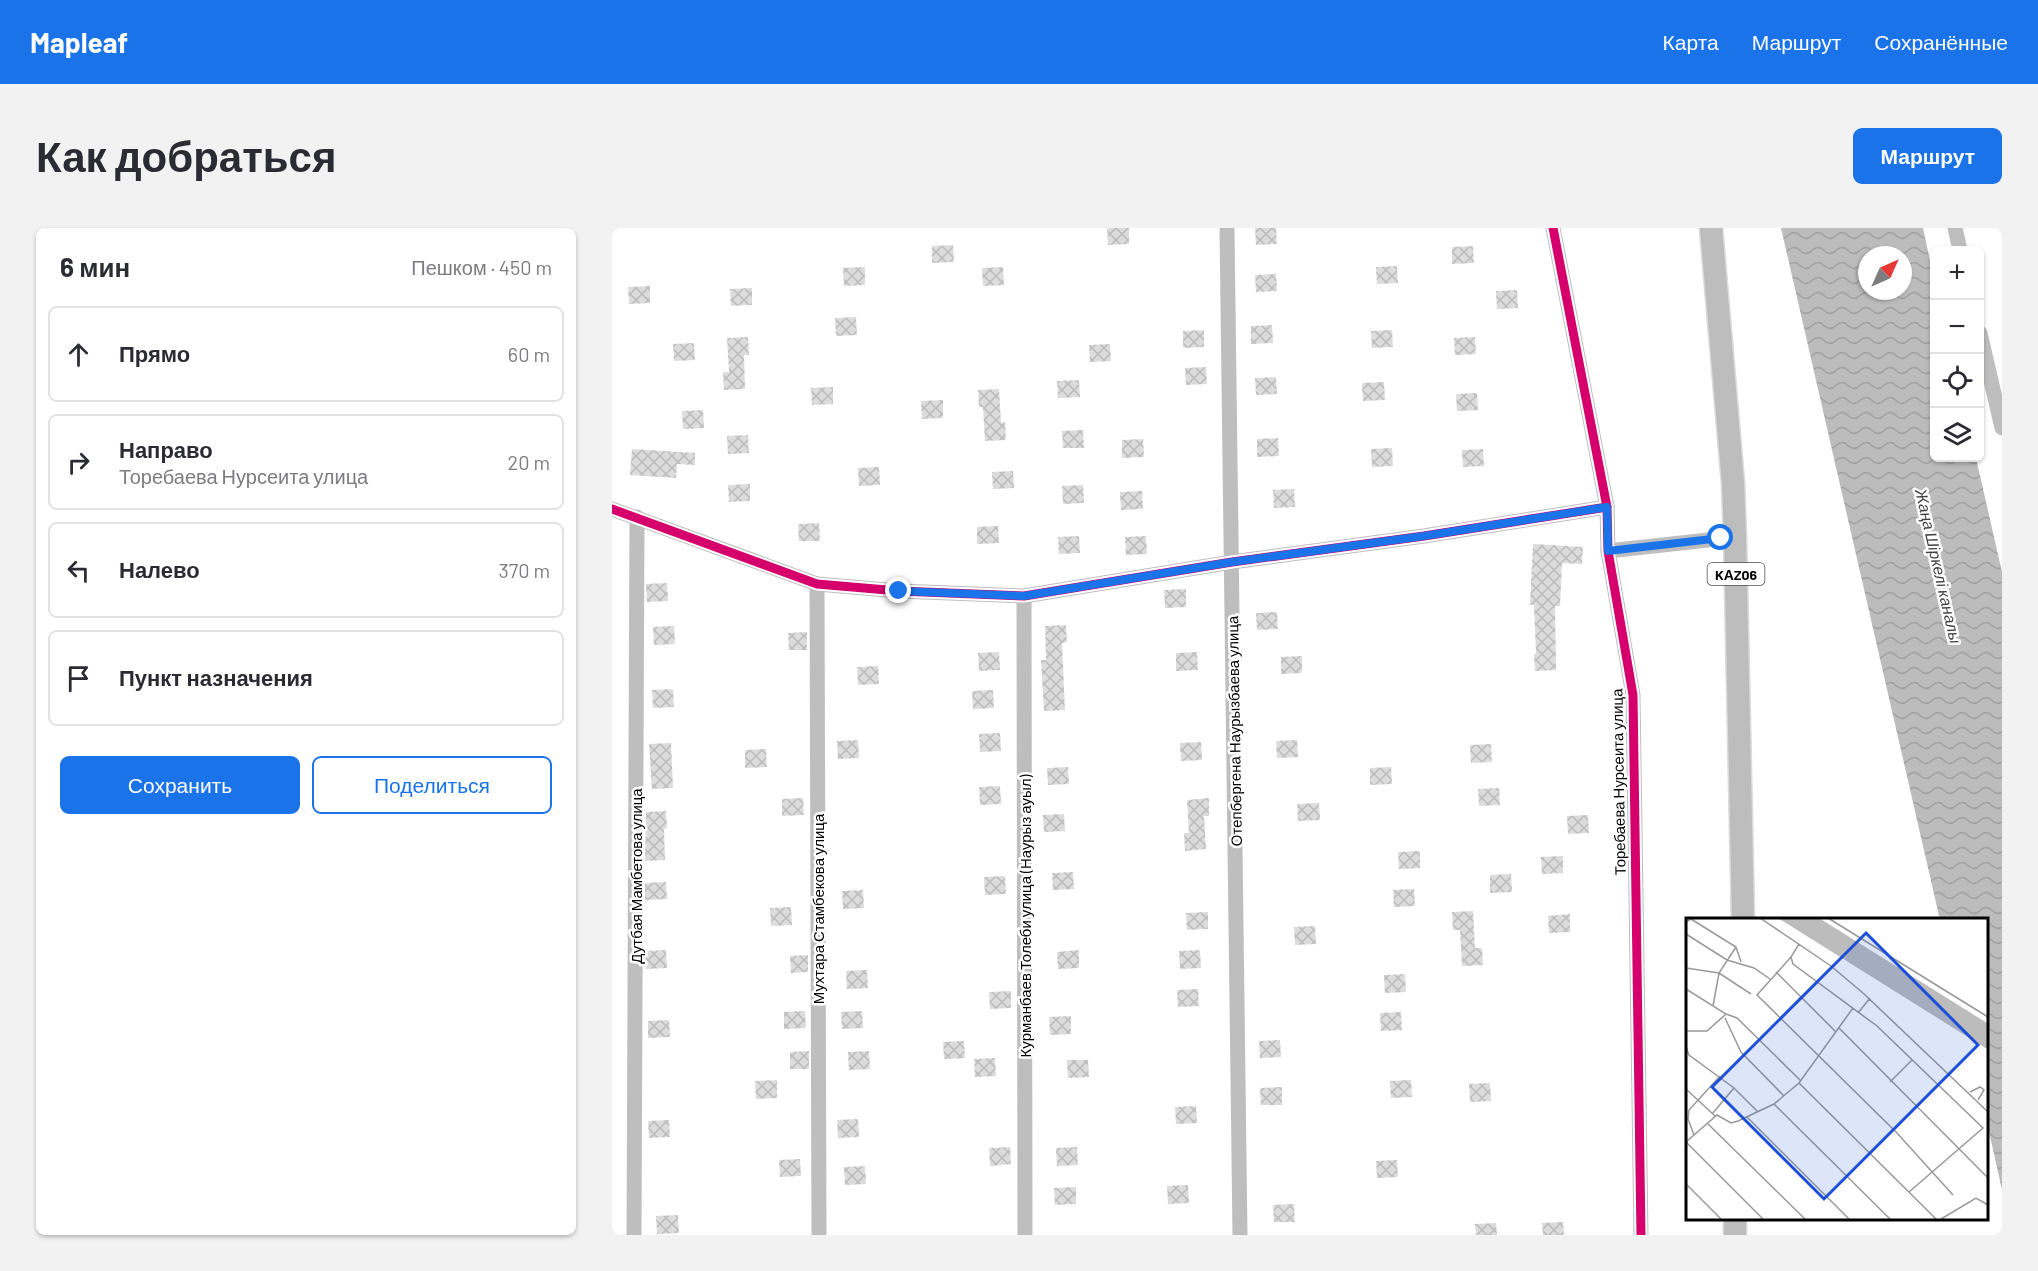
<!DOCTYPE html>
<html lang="ru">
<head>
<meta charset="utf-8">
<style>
	:root { --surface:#fff; --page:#f2f2f3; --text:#2b2b33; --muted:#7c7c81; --line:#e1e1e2; --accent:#1a73e8 }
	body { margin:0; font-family:Barlow,sans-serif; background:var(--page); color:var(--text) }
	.controls { position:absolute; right:18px; top:18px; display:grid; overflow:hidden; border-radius:9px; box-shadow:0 2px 4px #0004 }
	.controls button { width:54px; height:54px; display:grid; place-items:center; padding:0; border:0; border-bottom:2px solid var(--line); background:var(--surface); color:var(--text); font:30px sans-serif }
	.compass { position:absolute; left:1246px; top:18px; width:54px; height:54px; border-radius:50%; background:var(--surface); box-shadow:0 2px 4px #0004; rotate:45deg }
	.stop { position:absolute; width:18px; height:18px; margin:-14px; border:4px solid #1a73e8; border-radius:50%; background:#fff }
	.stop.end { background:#1a73e8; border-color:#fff; box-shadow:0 2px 6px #0008 }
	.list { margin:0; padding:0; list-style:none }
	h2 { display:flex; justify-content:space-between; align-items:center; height:78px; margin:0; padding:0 24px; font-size:26px }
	h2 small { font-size:20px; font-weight:400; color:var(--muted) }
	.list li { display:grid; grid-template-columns:39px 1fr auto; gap:18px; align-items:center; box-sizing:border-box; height:96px; margin:0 12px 12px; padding:0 12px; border:2px solid var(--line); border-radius:9px }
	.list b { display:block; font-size:22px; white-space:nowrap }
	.list p { margin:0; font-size:20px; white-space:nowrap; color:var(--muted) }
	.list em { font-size:20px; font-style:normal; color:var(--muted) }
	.actions { display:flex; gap:12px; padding:18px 24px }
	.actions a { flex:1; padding:14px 0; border:2px solid var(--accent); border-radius:9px; text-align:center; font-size:21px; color:var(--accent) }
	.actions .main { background:var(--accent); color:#fff }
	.icon { flex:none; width:33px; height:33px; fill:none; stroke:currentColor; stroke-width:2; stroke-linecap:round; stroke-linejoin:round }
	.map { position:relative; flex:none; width:1390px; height:1007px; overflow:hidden; border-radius:9px }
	header { display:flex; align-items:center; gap:36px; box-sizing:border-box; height:84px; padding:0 30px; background:var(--accent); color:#fff }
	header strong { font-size:28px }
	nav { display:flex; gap:33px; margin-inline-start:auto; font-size:21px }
	.intro { display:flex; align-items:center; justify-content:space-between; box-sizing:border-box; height:144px; padding:0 36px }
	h1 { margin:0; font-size:42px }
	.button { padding:15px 27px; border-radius:9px; background:var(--accent); color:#fff; font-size:21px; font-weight:700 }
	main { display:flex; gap:36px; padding:0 36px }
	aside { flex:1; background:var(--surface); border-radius:9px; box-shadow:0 2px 4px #0004 }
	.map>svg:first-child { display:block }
</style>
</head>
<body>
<header>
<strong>Mapleaf</strong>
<nav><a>Карта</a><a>Маршрут</a><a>Сохранённые</a></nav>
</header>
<div class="intro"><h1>Как добраться</h1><a class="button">Маршрут</a></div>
<main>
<aside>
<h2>6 мин<small>Пешком · 450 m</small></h2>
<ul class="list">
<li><svg class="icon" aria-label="ahead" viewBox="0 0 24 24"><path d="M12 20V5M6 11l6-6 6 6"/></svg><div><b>Прямо</b></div><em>60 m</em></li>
<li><svg class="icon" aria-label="right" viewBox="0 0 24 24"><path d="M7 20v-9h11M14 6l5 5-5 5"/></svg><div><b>Направо</b><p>Торебаева Нурсеита улица</p></div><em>20 m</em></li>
<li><svg class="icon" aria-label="left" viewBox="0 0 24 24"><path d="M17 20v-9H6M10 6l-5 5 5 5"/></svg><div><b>Налево</b></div><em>370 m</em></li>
<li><svg class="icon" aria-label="arrive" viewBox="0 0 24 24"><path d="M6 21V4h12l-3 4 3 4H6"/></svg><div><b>Пункт назначения</b></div></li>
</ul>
<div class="actions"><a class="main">Сохранить</a><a>Поделиться</a></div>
</aside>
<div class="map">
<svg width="1390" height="1007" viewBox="0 0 1390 1007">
	<defs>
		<pattern id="water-waves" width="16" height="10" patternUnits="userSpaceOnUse" patternTransform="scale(1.5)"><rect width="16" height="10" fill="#bcbcbc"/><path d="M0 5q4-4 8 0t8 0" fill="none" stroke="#a0a0a0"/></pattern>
		<pattern id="building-cross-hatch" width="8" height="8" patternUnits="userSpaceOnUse" patternTransform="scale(1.5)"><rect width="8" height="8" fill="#dcdcdc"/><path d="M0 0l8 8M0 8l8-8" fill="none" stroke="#bbb"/></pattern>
	</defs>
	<rect width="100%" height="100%" fill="#fff"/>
	<!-- water -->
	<path fill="url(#water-waves)" fill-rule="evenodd" d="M1169 0H1311L1322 51V230H1364L1390 344V962L1374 890V692H1328ZM1255 27H1291V63H1255Z"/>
	<!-- building -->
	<g fill="url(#building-cross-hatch)">
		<path d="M495 0H517V16L496 17Z"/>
		<path d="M643 0H664L665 16 644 17Z"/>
		<path d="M341 17 342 34 320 35V18Z"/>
		<path d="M861 18 862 35 840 36V19Z"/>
		<path d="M785 38 786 55 765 56 764 39Z"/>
		<path d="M253 39V57L232 58 231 40Z"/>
		<path d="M391 39 392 57 371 58 370 40Z"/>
		<path d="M664 46 665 63 644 64 643 47Z"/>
		<path d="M38 58V75L17 76 16 59Z"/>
		<path d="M140 60V77L119 78 118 61Z"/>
		<path d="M905 62 906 80 885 81 884 63Z"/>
		<path d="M244 89 245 107 224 108 223 90Z"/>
		<path d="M660 97 661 115 639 116V98Z"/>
		<path d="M592 102V119L571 120V103Z"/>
		<path d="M780 102 781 119 760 120 759 103Z"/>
		<path d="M136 109 137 127H132L133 161 112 162 111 144H117L115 110Z"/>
		<path d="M863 109 864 126 843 127 842 110Z"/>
		<path d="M82 115 83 132 62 133 61 116Z"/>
		<path d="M498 116 499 133 478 134 477 117Z"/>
		<path d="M594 139 595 156 574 157 573 140Z"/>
		<path d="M664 149 665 166 644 167 643 150Z"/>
		<path d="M467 152 468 169 446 170 445 153Z"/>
		<path d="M772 154 773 172 751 173 750 155Z"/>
		<path d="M221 159V176L200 177 199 160Z"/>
		<path d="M387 161 389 195 393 194 394 212 373 213 371 179H367L366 162Z"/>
		<path d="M865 165 866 182 845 183 844 166Z"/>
		<path d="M331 172V190L310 191 309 173Z"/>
		<path d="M91 182 92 200 71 201 70 183Z"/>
		<path d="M471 202 472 220H451L450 203Z"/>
		<path d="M136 207 137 225 116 226 115 208Z"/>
		<path d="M666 210 667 228 645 229V211Z"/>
		<path d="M531 211 532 229 510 230V212Z"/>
		<path d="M780 220 781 238 760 239 759 221Z"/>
		<path d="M20 221 83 225V237L65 236 64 250 18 247Z"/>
		<path d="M871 221 872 238 851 239 850 222Z"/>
		<path d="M267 239 268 257 247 258 246 240Z"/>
		<path d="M401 243 402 260 381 261 380 244Z"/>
		<path d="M138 256V273L117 274 116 257Z"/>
		<path d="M471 257 472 275 451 276 450 258Z"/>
		<path d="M682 261 683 279 662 280 661 262Z"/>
		<path d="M530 263 531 281 509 282 508 264Z"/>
		<path d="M207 295 208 313H187L186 296Z"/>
		<path d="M386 298 387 315 365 316V299Z"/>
		<path d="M467 308 468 325 447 326 446 309Z"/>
		<path d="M534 308 535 326 514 327 513 309Z"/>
		<path d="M921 316 971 319 970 336 950 335 948 378H943L944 442 923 443 922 426H924L922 377H918Z"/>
		<path d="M55 355 56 373 35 374 34 356Z"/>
		<path d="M574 361V379L553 380 552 362Z"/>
		<path d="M665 384 666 401 645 402 644 385Z"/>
		<path d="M454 397 455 414 450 415 453 482 432 483 429 432H434L433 398Z"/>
		<path d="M62 398 63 416 42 417 41 399Z"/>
		<path d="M195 404V422H177L176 405Z"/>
		<path d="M387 424 388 442 367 443 366 425Z"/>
		<path d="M585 424 586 442 564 443V425Z"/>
		<path d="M690 428V445L669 446V429Z"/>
		<path d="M266 438 267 456 246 457 245 439Z"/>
		<path d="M61 461 62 479 41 480 40 462Z"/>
		<path d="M381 462 382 480 361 481 360 463Z"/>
		<path d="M388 505 389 523 368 524 367 506Z"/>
		<path d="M246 512 247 530 226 531 225 513Z"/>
		<path d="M685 512 686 529 665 530 664 513Z"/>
		<path d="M589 514 590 532 569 533 568 515Z"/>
		<path d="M59 515 61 560 40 561 37 516Z"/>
		<path d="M879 516 880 534 859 535 858 517Z"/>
		<path d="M154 521 155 539 133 540V522Z"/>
		<path d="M456 539 457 556 436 557 435 540Z"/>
		<path d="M779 539 780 556 758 557V540Z"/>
		<path d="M388 558 389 576 368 577 367 559Z"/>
		<path d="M887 560 888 577 867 578 866 561Z"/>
		<path d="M191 570 192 587 170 588V571Z"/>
		<path d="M597 570V588H592L594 621 573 623 572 605H577L575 572Z"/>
		<path d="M707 575 708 592 686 593 685 576Z"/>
		<path d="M54 583 55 600 52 601 53 632 33 633 34 584Z"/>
		<path d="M452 586 453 603 432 604 431 587Z"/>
		<path d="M976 587 977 605 956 606 955 588Z"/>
		<path d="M808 623V640L787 641 786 624Z"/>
		<path d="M951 628V645L930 646 929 629Z"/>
		<path d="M461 644 462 661 441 662 440 645Z"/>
		<path d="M899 646 900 664 878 665V647Z"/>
		<path d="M393 648 394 666 373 667 372 649Z"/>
		<path d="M54 654 55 671 33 672V655Z"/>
		<path d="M802 661 803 678 782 679 781 662Z"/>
		<path d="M251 662 252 680 231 681 230 663Z"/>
		<path d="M179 679 180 697 159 698 158 680Z"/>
		<path d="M861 683 863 720H870L871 737 850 738 848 702H841L840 684Z"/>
		<path d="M596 684V701L575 702 574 685Z"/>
		<path d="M958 686V704L937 705 936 688Z"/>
		<path d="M703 698 704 716 683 717 682 699Z"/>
		<path d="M54 722 55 740 34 741 33 723Z"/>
		<path d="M467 722V740L446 741 445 724Z"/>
		<path d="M588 722 589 740 568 741 567 723Z"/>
		<path d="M196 727V744L179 745 178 728Z"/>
		<path d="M255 742 256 760 235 761 234 743Z"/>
		<path d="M793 746 794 764 773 765 772 747Z"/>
		<path d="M586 761 587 778 566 779 565 762Z"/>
		<path d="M399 763V780L378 781 377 764Z"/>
		<path d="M193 783 194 800 172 801V784Z"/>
		<path d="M250 783 251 800 230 801 229 784Z"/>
		<path d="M789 784 790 802 769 803 768 785Z"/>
		<path d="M459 788V806L438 807 437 789Z"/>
		<path d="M57 792 58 809 36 810V793Z"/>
		<path d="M668 812 669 829 648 830 647 813Z"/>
		<path d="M352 813 353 830 332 831 331 814Z"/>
		<path d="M197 823V841H178V824Z"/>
		<path d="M257 823 258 841 237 842 236 824Z"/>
		<path d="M383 830 384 848 363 849 362 831Z"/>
		<path d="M455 832H476L477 849 456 850Z"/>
		<path d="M165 852V870L144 871 143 853Z"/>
		<path d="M799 852 800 869 779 870 778 853Z"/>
		<path d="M878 855 879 873 858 874 857 856Z"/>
		<path d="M670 859V877H649L648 860Z"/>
		<path d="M584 878 585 895 564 896 563 879Z"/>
		<path d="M246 891 247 909 226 910 225 892Z"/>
		<path d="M57 892 58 909 37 910 36 893Z"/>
		<path d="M398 919 399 936 378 938 377 920Z"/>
		<path d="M465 919 466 937 445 938 444 920Z"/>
		<path d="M188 931 189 948 168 949 167 932Z"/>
		<path d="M785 932 786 949 765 950 764 933Z"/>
		<path d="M253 938 254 956 233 957 232 939Z"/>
		<path d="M576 957 577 975 556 976 555 958Z"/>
		<path d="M464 959V976L443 977 442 960Z"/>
		<path d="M682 976 683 994H662L661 977Z"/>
		<path d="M66 987 67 1005 45 1006 44 988Z"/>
		<path d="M951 994 952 1007H931L930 995Z"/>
		<path d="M884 995 885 1007H864L863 996Z"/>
	</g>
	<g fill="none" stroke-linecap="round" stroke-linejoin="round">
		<defs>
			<g id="highway">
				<path d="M1099 0 1121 255 1123 309 1131 692"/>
				<path d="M1123 990V1007"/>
			</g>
		</defs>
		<!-- highway casing -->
		<use href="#highway" stroke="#dbdbdb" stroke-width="25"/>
		<!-- minor -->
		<g stroke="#bebebe" stroke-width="15">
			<path d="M615 0 628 1007"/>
			<path d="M941 0 995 279 996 323 1021 467 1029 1007"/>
			<path d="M1343 0 1348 22"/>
			<path d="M1368 105 1390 200"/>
			<path d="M0 281 205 356 287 363 412 368 620 334 812 308 995 279"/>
			<path d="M996 323 1123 309"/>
			<path d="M205 356 207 1007"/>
			<path d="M412 368 413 1007"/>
			<path d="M22 1007 25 289"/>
		</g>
		<!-- highway -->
		<use href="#highway" stroke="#bdbdbd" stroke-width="22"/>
		<defs>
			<g id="cycleway">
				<path d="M941 0 995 279 996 323 1021 467 1029 1007"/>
				<path d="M0 281 205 356 287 363 412 368 620 334 812 308 995 279"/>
			</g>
		</defs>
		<!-- cycleway casing -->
		<use href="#cycleway" stroke="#fff" stroke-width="13"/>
		<!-- cycleway -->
		<use href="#cycleway" stroke="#d6006c" stroke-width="9"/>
	</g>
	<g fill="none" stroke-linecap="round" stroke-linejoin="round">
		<!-- route -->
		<path stroke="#1a73e8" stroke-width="8" d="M287 363 412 368 620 334 812 308 995 279 996 323 1109 310"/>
	</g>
	<g text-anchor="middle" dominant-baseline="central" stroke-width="5" stroke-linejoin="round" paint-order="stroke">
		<!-- shield labels -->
		<rect fill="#fff" stroke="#4c4c4c" stroke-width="1.5" x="1095.5" y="335" width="57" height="22" rx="4.5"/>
		<g font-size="14" font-weight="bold" fill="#000">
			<text x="1124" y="346">KАZ06</text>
		</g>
		<!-- street labels -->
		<g font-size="15" fill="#000" stroke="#fff">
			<text transform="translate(622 503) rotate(-91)">Отепбергена Наурызбаева улица</text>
			<text transform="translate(1006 554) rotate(-91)">Торебаева Нурсеита улица</text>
			<text transform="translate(24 648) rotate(-90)">Дутбая Мамбетова улица</text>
			<text transform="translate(206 681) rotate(-90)">Мухтара Стамбекова улица</text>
			<text transform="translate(413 688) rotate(-90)">Курманбаев Толеби улица (Наурыз ауыл)</text>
		</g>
		<!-- water labels -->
		<g font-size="16" font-style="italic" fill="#404040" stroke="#fff">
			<text transform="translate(1327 338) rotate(77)">Жаңа Шіркелі каналы</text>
		</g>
	</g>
	<!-- overview -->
	<g transform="translate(1074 690)">
		<rect width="302" height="302" fill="#fff"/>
		<path d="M92 0H133L301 105V131Z" fill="#bcbcbc"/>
		<path fill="none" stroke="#999" stroke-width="1.5" d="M74 0 145 48 177 75 302 194M142 0 302 99M0 4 5 1 50 29 55 44M0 16 41 42 68 50 84 61M113 26 105 39 107 46 191 108 297 210 223 274M105 39 71 77 211 215 267 277M0 50 33 55 65 76M90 54 150 114M0 71 40 96 21 113H0M27 88 33 55 50 29M172 95 184 80M40 96 51 100 114 162M39 100 55 134 98 178M153 110 302 260M0 129 3 137 48 170 72 194M204 164 226 142M113 165 250 301M0 171 29 198M284 174 294 169 298 172 292 182M88 186 204 301M26 196 48 170M61 199 163 301M21 205 119 301M8 217 2 201 3 192 34 158M0 224 31 197 45 205 52 203 88 186 113 165 167 90M0 224 77 301M0 266 35 301M255 301 290 280 302 287"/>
		<path fill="#1d4ed8" fill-opacity="0.15" stroke="#1d4ed8" stroke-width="3" d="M180 15 292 127 138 281 26 169Z"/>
		<rect width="302" height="302" fill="none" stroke="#000" stroke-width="3"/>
	</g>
</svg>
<div class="controls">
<button>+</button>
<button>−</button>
<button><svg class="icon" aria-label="locate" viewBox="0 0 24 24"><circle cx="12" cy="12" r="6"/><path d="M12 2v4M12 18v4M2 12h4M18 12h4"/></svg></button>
<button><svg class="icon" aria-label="layers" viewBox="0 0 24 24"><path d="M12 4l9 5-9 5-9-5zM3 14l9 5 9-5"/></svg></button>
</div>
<svg class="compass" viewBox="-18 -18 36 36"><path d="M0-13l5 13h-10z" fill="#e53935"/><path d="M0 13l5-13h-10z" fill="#7c7c81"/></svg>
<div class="stop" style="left:1109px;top:310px"></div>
<div class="stop end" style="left:287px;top:363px"></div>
</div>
</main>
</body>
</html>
